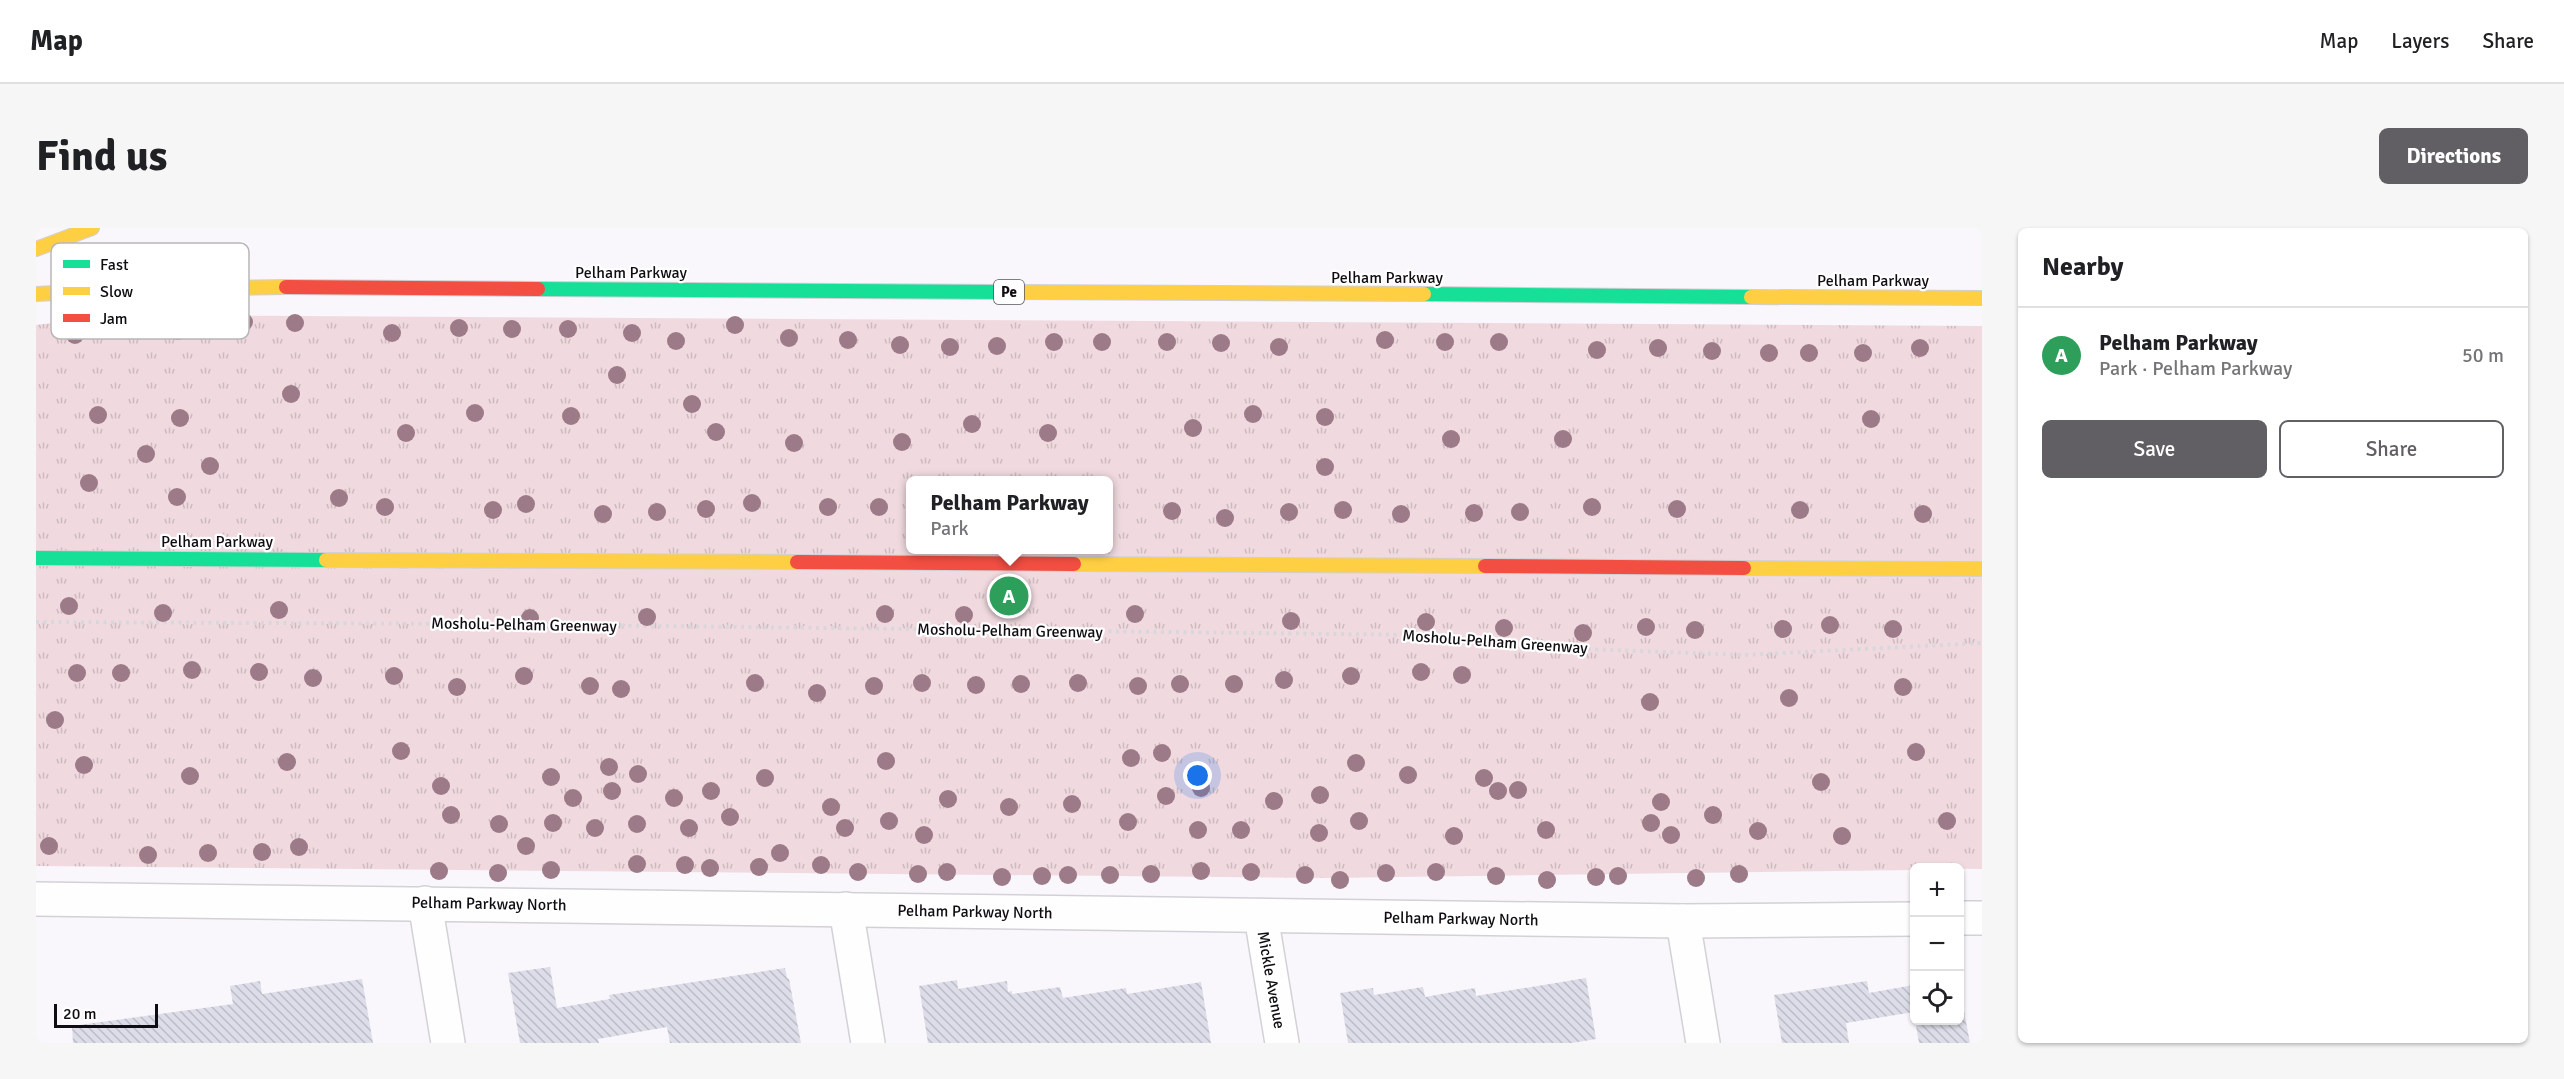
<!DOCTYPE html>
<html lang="en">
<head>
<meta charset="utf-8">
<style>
	:root { --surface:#fff; --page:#f6f6f6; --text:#202124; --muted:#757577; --line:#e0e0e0; --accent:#615f64 }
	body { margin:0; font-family:Signika,sans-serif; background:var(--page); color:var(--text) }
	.controls { position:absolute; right:18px; bottom:18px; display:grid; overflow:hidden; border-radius:9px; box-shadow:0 2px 4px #0004 }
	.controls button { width:54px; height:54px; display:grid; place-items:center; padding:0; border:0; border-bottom:2px solid var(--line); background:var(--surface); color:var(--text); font:30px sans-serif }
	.scale { position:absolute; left:18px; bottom:15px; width:104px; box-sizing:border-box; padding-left:6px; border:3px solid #0f0d12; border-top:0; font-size:16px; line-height:21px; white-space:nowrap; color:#0f0d12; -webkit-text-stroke:4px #fff; paint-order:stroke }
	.you { position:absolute; left:1162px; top:548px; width:21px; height:21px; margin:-15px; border:4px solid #fff; border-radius:50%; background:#1a73e8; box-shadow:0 0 0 9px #1a73e833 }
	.badge { display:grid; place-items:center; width:39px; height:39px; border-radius:50%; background:var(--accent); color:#fff; font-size:20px; font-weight:700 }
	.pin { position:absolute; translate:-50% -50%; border:3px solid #fff; box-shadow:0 2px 6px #0006 }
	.popup { position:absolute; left:870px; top:248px; width:207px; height:78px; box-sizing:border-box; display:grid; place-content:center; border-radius:9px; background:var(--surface); filter:drop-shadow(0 2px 4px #0005); font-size:20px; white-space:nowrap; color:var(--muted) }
	.popup b { font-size:22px; color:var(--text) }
	.popup::after { content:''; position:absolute; left:50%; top:100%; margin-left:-12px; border:12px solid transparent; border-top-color:var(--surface) }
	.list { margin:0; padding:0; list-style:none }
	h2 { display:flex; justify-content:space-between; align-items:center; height:78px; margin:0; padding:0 24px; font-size:26px }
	h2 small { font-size:20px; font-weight:400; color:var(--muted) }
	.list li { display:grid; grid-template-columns:39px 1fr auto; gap:18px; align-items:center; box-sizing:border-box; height:96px; padding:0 24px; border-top:2px solid var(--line) }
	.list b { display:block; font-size:22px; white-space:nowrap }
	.list p { margin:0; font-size:20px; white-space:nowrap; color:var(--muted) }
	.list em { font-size:20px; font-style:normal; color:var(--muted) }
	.actions { display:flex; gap:12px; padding:18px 24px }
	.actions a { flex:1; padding:14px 0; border:2px solid var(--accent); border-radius:9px; text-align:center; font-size:21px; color:var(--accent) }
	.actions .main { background:var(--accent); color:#fff }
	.icon { flex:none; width:33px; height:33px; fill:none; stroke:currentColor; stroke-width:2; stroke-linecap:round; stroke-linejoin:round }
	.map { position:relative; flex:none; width:1946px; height:815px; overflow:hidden; border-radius:9px }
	header { display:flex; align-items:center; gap:36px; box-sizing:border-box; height:84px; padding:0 30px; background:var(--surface); border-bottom:2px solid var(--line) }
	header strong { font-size:28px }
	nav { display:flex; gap:33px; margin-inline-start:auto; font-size:21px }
	.intro { display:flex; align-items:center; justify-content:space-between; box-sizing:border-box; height:144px; padding:0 36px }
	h1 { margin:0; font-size:42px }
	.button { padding:15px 27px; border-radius:9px; background:var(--accent); color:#fff; font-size:21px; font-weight:700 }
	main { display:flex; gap:36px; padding:0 36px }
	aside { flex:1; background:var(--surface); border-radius:9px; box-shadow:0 2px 4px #0004 }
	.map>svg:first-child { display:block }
</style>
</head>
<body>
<header>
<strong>Map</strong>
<nav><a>Map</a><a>Layers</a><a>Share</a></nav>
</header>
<div class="intro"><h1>Find us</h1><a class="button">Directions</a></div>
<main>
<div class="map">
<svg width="1946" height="815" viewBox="0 0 1946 815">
	<defs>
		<pattern id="park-tufts" width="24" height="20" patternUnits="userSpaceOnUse" patternTransform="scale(1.5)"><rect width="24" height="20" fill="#f0dae0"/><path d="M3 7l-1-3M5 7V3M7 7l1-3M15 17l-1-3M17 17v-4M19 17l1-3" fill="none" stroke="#cdbabf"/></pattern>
		<pattern id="building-back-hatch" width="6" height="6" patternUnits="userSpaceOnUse" patternTransform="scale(1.5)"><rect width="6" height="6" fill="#dcdde8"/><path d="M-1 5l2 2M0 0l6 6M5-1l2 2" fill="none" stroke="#bcbcc6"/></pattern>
	</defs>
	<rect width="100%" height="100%" fill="#f9f6fc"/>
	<!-- park -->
	<path fill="url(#park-tufts)" fill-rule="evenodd" d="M80 87 1946 98V641L1878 640V642L1291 650 0 638V97ZM874 252H1072V322H874Z"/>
	<!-- building -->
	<g fill="url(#building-back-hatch)">
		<path d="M514 739 521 780 574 771 573 767 749 740 751 750 753 751 765 815H634L631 799 562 811 563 815H484L472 745Z"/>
		<path d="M1550 750 1560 811 1536 815H1312L1304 765 1337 760 1338 767 1387 759 1389 769 1439 760 1440 768Z"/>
		<path d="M326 751 337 815H37L36 798 197 776 194 758 224 753 226 766Z"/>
		<path d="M921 752 922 761 971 753 972 764 976 763V766L1024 759 1027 770 1090 760 1091 766 1165 754 1175 815H892L883 758Z"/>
		<path d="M1831 753 1833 765 1878 757V787V784L1810 795 1813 815H1746L1738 767Z"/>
		<path d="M1924 762 1934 815H1883L1879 792H1923Z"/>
	</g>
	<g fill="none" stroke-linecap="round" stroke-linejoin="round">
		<defs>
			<g id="street">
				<path d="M0 671 1647 693 1878 691"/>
				<path d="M389 675 412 815"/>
				<path d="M810 681 832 815"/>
				<path d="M1225 688 1246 815"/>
				<path d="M1924 690H1946"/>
				<path d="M1647 693 1667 815"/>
			</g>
			<g id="fast">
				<path d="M502 61 966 64"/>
				<path d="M1388 66 1715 69"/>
				<path d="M0 330 290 332"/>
			</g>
			<g id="slow">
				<path d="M0 21 56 0"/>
				<path d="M966 64 1388 66"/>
				<path d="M0 66 94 61 250 59"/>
				<path d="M1715 69 1946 70"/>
				<path d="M290 332 761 334"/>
				<path d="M1038 336 1449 338"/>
				<path d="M1708 340 1946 341"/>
			</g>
			<g id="jam">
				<path d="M250 59 502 61"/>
				<path d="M761 334 1038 336"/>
				<path d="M1449 338 1708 340"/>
			</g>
		</defs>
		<!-- street casing -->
		<use href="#street" stroke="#d3d1d6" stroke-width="36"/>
		<!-- fast casing -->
		<use href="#fast" stroke="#d1d0d4" stroke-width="16"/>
		<!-- slow casing -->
		<use href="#slow" stroke="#d1d0d4" stroke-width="16"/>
		<!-- jam casing -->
		<use href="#jam" stroke="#d1d0d4" stroke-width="16"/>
		<!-- path -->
		<path stroke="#d9d7da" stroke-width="4" stroke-dasharray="3 4.5" stroke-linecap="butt" d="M0 394 449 396 1386 407 1548 421 1709 427 1946 415"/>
		<!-- street -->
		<use href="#street" stroke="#fefeff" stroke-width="33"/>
		<!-- fast -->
		<use href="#fast" stroke="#16e098" stroke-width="14"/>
		<!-- slow -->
		<use href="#slow" stroke="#ffcf43" stroke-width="14"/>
		<!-- jam -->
		<use href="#jam" stroke="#f24e42" stroke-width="14"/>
	</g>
	<!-- trees -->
	<g fill="#9d7a87">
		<circle cx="208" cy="94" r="9"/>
		<circle cx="259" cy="95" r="9"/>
		<circle cx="699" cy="97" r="9"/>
		<circle cx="423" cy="100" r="9"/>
		<circle cx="476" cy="101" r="9"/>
		<circle cx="532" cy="101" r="9"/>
		<circle cx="95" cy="102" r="9"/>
		<circle cx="142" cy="103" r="9"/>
		<circle cx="356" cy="105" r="9"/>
		<circle cx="596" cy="105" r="9"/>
		<circle cx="39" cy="107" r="9"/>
		<circle cx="753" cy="110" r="9"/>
		<circle cx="812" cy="112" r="9"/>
		<circle cx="1349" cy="112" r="9"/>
		<circle cx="640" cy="113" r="9"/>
		<circle cx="1018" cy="114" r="9"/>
		<circle cx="1066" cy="114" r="9"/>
		<circle cx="1131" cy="114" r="9"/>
		<circle cx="1409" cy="114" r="9"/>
		<circle cx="1463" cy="114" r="9"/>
		<circle cx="1185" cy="115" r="9"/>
		<circle cx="864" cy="117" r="9"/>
		<circle cx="961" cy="118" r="9"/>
		<circle cx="914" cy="119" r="9"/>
		<circle cx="1243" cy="119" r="9"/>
		<circle cx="1622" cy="120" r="9"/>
		<circle cx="1884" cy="120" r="9"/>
		<circle cx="1561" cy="122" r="9"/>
		<circle cx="1676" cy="123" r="9"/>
		<circle cx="1733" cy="125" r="9"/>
		<circle cx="1773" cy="125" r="9"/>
		<circle cx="1827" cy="125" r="9"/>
		<circle cx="581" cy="147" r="9"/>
		<circle cx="255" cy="166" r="9"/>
		<circle cx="656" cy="176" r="9"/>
		<circle cx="439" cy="185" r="9"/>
		<circle cx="1217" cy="186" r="9"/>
		<circle cx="62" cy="187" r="9"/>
		<circle cx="535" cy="188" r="9"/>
		<circle cx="1289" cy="189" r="9"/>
		<circle cx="144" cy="190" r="9"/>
		<circle cx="1835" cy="191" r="9"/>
		<circle cx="936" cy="196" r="9"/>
		<circle cx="1157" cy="200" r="9"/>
		<circle cx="680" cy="204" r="9"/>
		<circle cx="370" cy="205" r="9"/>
		<circle cx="1012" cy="205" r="9"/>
		<circle cx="1415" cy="211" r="9"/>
		<circle cx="1527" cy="211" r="9"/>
		<circle cx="866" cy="214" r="9"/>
		<circle cx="758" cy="215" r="9"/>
		<circle cx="110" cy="226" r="9"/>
		<circle cx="174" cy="238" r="9"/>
		<circle cx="1289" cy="239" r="9"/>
		<circle cx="53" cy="255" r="9"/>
		<circle cx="141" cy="269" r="9"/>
		<circle cx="303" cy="270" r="9"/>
		<circle cx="716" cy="275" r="9"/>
		<circle cx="490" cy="276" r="9"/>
		<circle cx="349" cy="279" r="9"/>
		<circle cx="792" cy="279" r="9"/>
		<circle cx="843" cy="279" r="9"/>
		<circle cx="1556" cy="279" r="9"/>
		<circle cx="670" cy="281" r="9"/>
		<circle cx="1641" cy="281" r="9"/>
		<circle cx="457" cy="282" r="9"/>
		<circle cx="1307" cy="282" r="9"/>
		<circle cx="1764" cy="282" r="9"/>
		<circle cx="1136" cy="283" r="9"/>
		<circle cx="621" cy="284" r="9"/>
		<circle cx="1253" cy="284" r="9"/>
		<circle cx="1484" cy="284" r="9"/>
		<circle cx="1438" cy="285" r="9"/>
		<circle cx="567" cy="286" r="9"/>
		<circle cx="1365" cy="286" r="9"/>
		<circle cx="1887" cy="286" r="9"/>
		<circle cx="1189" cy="290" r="9"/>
		<circle cx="33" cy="378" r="9"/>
		<circle cx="243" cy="382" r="9"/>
		<circle cx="127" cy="385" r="9"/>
		<circle cx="849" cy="386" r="9"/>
		<circle cx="1099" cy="386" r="9"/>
		<circle cx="928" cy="387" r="9"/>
		<circle cx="611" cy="389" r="9"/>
		<circle cx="494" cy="390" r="9"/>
		<circle cx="1255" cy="393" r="9"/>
		<circle cx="1390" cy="394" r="9"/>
		<circle cx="1794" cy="397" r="9"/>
		<circle cx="1610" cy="399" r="9"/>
		<circle cx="1468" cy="400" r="9"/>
		<circle cx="1747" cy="401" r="9"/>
		<circle cx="1857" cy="401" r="9"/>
		<circle cx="1659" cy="402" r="9"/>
		<circle cx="1547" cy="405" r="9"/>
		<circle cx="156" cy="442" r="9"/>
		<circle cx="223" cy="444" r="9"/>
		<circle cx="1385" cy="444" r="9"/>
		<circle cx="41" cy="445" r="9"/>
		<circle cx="85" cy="445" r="9"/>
		<circle cx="1426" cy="447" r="9"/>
		<circle cx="358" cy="448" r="9"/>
		<circle cx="488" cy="448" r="9"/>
		<circle cx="1315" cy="448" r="9"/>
		<circle cx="277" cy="450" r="9"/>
		<circle cx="1248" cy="452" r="9"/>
		<circle cx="719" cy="455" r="9"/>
		<circle cx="886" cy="455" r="9"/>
		<circle cx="1042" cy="455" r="9"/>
		<circle cx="985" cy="456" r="9"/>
		<circle cx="1144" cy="456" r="9"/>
		<circle cx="1198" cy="456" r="9"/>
		<circle cx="940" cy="457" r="9"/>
		<circle cx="554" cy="458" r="9"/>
		<circle cx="838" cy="458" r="9"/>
		<circle cx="1102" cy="458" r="9"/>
		<circle cx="421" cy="459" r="9"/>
		<circle cx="1867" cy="459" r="9"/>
		<circle cx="585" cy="461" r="9"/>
		<circle cx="781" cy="465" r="9"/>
		<circle cx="1753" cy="470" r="9"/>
		<circle cx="1614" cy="474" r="9"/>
		<circle cx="19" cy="492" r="9"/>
		<circle cx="365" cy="523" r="9"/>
		<circle cx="1880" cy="524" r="9"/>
		<circle cx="1126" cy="525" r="9"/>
		<circle cx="1095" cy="530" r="9"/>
		<circle cx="850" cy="533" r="9"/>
		<circle cx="251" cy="534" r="9"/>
		<circle cx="1320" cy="535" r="9"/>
		<circle cx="48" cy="537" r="9"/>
		<circle cx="573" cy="539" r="9"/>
		<circle cx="602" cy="546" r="9"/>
		<circle cx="1372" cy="547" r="9"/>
		<circle cx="154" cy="548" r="9"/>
		<circle cx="515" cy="549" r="9"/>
		<circle cx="729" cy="550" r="9"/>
		<circle cx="1448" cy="550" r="9"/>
		<circle cx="1785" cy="554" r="9"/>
		<circle cx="405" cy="558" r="9"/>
		<circle cx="1165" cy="560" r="9"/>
		<circle cx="1482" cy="562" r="9"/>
		<circle cx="576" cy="563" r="9"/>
		<circle cx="675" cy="563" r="9"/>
		<circle cx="1462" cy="563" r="9"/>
		<circle cx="1284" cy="567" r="9"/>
		<circle cx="1130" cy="568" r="9"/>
		<circle cx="537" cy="570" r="9"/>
		<circle cx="638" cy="570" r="9"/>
		<circle cx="912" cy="571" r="9"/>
		<circle cx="1238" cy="573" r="9"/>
		<circle cx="1625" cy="574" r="9"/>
		<circle cx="1036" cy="576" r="9"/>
		<circle cx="795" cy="579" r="9"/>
		<circle cx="973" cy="579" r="9"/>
		<circle cx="415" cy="587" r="9"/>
		<circle cx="1677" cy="587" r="9"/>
		<circle cx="694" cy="589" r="9"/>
		<circle cx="853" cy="593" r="9"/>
		<circle cx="1323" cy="593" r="9"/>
		<circle cx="1911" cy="593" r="9"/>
		<circle cx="1092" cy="594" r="9"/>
		<circle cx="517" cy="595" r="9"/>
		<circle cx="1615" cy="595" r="9"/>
		<circle cx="463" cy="596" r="9"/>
		<circle cx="601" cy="596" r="9"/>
		<circle cx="559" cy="600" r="9"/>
		<circle cx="653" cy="600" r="9"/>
		<circle cx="809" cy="600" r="9"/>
		<circle cx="1162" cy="602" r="9"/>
		<circle cx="1205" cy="602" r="9"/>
		<circle cx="1510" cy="602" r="9"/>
		<circle cx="1722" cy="603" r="9"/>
		<circle cx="1283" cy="605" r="9"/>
		<circle cx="888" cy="607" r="9"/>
		<circle cx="1635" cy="607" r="9"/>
		<circle cx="1418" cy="608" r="9"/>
		<circle cx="1806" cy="608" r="9"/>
		<circle cx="13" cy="618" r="9"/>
		<circle cx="490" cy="618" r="9"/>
		<circle cx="263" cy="619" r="9"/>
		<circle cx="226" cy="624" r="9"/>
		<circle cx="172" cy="625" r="9"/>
		<circle cx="744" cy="625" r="9"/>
		<circle cx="112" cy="627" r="9"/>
		<circle cx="601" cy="636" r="9"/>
		<circle cx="649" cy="637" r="9"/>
		<circle cx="785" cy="637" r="9"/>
		<circle cx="723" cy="639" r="9"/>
		<circle cx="674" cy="640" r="9"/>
		<circle cx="515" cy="642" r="9"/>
		<circle cx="403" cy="643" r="9"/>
		<circle cx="1165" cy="643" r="9"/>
		<circle cx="822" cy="644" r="9"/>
		<circle cx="911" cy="644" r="9"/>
		<circle cx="1215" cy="644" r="9"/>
		<circle cx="1400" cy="644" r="9"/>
		<circle cx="462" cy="645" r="9"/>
		<circle cx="1350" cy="645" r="9"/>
		<circle cx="882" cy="646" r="9"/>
		<circle cx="1115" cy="646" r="9"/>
		<circle cx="1703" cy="646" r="9"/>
		<circle cx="1032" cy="647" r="9"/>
		<circle cx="1074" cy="647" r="9"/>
		<circle cx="1269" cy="647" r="9"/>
		<circle cx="1006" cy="648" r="9"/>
		<circle cx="1460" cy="648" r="9"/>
		<circle cx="1582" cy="648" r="9"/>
		<circle cx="966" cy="649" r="9"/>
		<circle cx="1560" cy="649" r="9"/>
		<circle cx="1660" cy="650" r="9"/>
		<circle cx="1304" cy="652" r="9"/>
		<circle cx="1511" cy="652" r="9"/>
	</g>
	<g text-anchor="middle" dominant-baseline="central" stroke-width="4.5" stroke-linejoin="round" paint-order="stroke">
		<!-- shield labels -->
		<rect fill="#fff" stroke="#575659" stroke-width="1.5" x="958" y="52" width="30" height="24" rx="4.5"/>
		<g font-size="15" font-weight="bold" fill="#0f0d12">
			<text x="973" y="64">Pe</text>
		</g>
		<!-- street labels -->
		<g font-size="16" fill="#0f0d12" stroke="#fff">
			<text x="595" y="45">Pelham Parkway</text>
			<text x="1351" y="50">Pelham Parkway</text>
			<text x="1837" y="53">Pelham Parkway</text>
			<text x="181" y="314">Pelham Parkway</text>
			<text transform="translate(488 397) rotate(1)">Mosholu-Pelham Greenway</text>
			<text transform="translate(974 403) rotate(1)">Mosholu-Pelham Greenway</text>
			<text transform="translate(1459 414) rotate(4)">Mosholu-Pelham Greenway</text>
			<text transform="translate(453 676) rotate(1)">Pelham Parkway North</text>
			<text transform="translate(939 684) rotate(1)">Pelham Parkway North</text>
			<text transform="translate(1425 691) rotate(1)">Pelham Parkway North</text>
			<text transform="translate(1235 752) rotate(80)">Mickle Avenue</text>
		</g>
	</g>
	<!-- legend -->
	<rect x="15" y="15" width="198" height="96" rx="9" fill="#fff" stroke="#b7b6b8" stroke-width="1.5"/>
	<rect x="27" y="32" width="27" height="8" fill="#16e098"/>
	<rect x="27" y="59" width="27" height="8" fill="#ffcf43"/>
	<rect x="27" y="86" width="27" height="8" fill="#f24e42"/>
	<g font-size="16" fill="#0f0d12">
		<text x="64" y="42">Fast</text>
		<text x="64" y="69">Slow</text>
		<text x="64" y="96">Jam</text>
	</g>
</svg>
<div class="controls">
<button>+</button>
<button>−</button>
<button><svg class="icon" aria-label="locate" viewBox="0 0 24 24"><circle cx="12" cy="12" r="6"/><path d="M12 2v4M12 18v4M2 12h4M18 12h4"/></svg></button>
</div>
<div class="scale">20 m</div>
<div class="you"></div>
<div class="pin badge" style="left:973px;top:368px;background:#2e9e5b">A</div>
<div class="popup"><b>Pelham Parkway</b>Park</div>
</div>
<aside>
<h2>Nearby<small></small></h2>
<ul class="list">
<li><span class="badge" style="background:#2e9e5b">A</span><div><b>Pelham Parkway</b><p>Park · Pelham Parkway</p></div><em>50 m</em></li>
</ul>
<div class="actions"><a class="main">Save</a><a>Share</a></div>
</aside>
</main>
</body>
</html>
